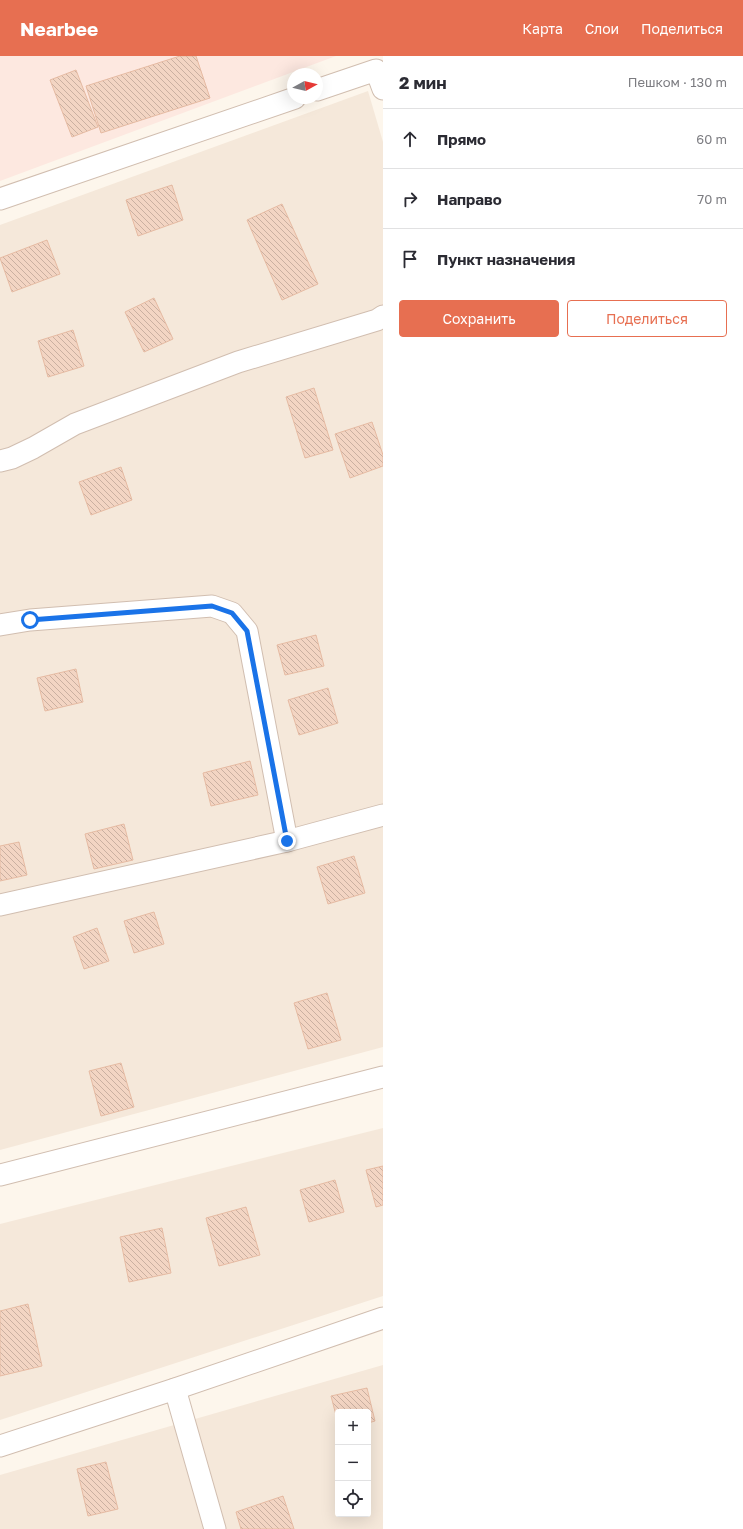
<!DOCTYPE html>
<html lang="ru">
<head>
<meta charset="utf-8">
<style>
	:root { --surface:#fff; --page:#f7f7f7; --text:#2b2b33; --muted:#7c7c81; --line:#e1e1e2; --accent:#e76f51 }
	body { margin:0; font-family:"Golos Text",sans-serif; background:var(--page); color:var(--text) }
	.controls { position:absolute; right:12px; bottom:12px; display:grid; overflow:hidden; border-radius:4px; box-shadow:0 4px 16px #0002 }
	.controls button { width:36px; height:36px; display:grid; place-items:center; padding:0; border:0; border-bottom:1px solid var(--line); background:var(--surface); color:var(--text); font:20px sans-serif }
	.compass { position:absolute; left:287px; top:12px; width:36px; height:36px; border-radius:50%; background:var(--surface); box-shadow:0 4px 16px #0002; rotate:82deg }
	.stop { position:absolute; width:12px; height:12px; margin:-9px; border:3px solid #1a73e8; border-radius:50%; background:#fff }
	.stop.end { background:#1a73e8; border-color:#fff; box-shadow:0 1px 4px #0008 }
	.list { margin:0; padding:0; list-style:none }
	h2 { display:flex; justify-content:space-between; align-items:center; height:52px; margin:0; padding:0 16px; font-size:17px }
	h2 small { font-size:13px; font-weight:400; color:var(--muted) }
	.list li { display:grid; grid-template-columns:26px 1fr auto; gap:12px; align-items:center; box-sizing:border-box; height:60px; padding:0 16px; border-top:1px solid var(--line) }
	.list b { display:block; font-size:15px; white-space:nowrap }
	.list em { font-size:13px; font-style:normal; color:var(--muted) }
	.actions { display:flex; gap:8px; padding:12px 16px }
	.actions a { flex:1; padding:9px 0; border:1px solid var(--accent); border-radius:4px; text-align:center; font-size:14px; color:var(--accent) }
	.actions .main { background:var(--accent); color:#fff }
	.icon { flex:none; width:22px; height:22px; fill:none; stroke:currentColor; stroke-width:2; stroke-linecap:round; stroke-linejoin:round }
	.map { position:relative; flex:none; width:383px; height:1473px; overflow:hidden }
	header { display:flex; align-items:center; gap:24px; box-sizing:border-box; height:56px; padding:0 20px; background:var(--accent); color:#fff }
	header strong { font-size:19px }
	nav { display:flex; gap:22px; margin-inline-start:auto; font-size:14px }
	main { display:flex }
	aside { flex:1; background:var(--surface) }
	.map>svg:first-child { display:block }
</style>
</head>
<body>
<header>
<strong>Nearbee</strong>
<nav><a>Карта</a><a>Слои</a><a>Поделиться</a></nav>
</header>
<main>
<div class="map">
<svg width="383" height="1473" viewBox="0 0 383 1473">
	<defs>
		<pattern id="building-back-hatch" width="6" height="6" patternUnits="userSpaceOnUse"><rect width="6" height="6" fill="#f3d5c3"/><path d="M-1 5l2 2M0 0l6 6M5-1l2 2" fill="none" stroke="#cab0a1"/></pattern>
	</defs>
	<rect width="100%" height="100%" fill="#fdf6ec"/>
	<!-- residential -->
	<g fill="#f5e8da" fill-rule="evenodd">
		<path d="M368 35 383 86V991L0 1094V169Z"/>
		<path d="M383 1072V1240L0 1364V1168Z"/>
		<path d="M383 1309V1473H0V1419ZM338 1356H368V1458H338Z"/>
	</g>
	<!-- commercial -->
	<path fill="#fde8e0" d="M0 0H336L0 125Z"/>
	<!-- building -->
	<g fill="url(#building-back-hatch)" stroke="#e6bba3">
		<path d="M180 0H196L210 42 101 77 86 30Z"/>
		<path d="M76 14 98 71 72 81 50 24Z"/>
		<path d="M172 129 183 164 138 180 126 144Z"/>
		<path d="M282 148 318 228 282 244 247 164Z"/>
		<path d="M47 184 60 218 12 236 0 202Z"/>
		<path d="M154 242 173 283 144 296 125 256Z"/>
		<path d="M73 274 84 310 48 321 38 285Z"/>
		<path d="M314 332 333 394 305 402 286 341Z"/>
		<path d="M372 366 383 399V410L350 422 335 378Z"/>
		<path d="M121 411 132 444 91 459 79 426Z"/>
		<path d="M316 579 324 610 285 619 277 589Z"/>
		<path d="M76 613 83 646 45 655 37 622Z"/>
		<path d="M328 632 338 667 299 679 288 644Z"/>
		<path d="M250 705 258 739 211 750 203 717Z"/>
		<path d="M124 768 133 804 94 813 85 778Z"/>
		<path d="M19 786 27 819 0 825V790Z"/>
		<path d="M354 800 365 837 328 848 317 811Z"/>
		<path d="M154 856 164 888 134 897 124 865Z"/>
		<path d="M97 872 109 905 84 913 73 881Z"/>
		<path d="M327 937 341 984 308 993 294 947Z"/>
		<path d="M121 1007 134 1051 101 1060 89 1015Z"/>
		<path d="M383 1110V1149L376 1151 366 1114Z"/>
		<path d="M335 1124 344 1156 309 1166 300 1134Z"/>
		<path d="M246 1151 260 1199 219 1210 206 1162Z"/>
		<path d="M162 1172 171 1217 129 1226 120 1181Z"/>
		<path d="M28 1248 42 1310 0 1320V1255Z"/>
		<path d="M367 1332 375 1365 368 1367V1356H338V1367L331 1340Z"/>
		<path d="M106 1406 118 1453 88 1460 77 1413Z"/>
		<path d="M283 1440 294 1473H241L236 1456Z"/>
	</g>
	<g fill="none" stroke-linecap="round" stroke-linejoin="round">
		<defs>
			<g id="minor">
				<path d="M317 34 376 14 383 33"/>
				<path d="M0 143 295 42"/>
				<path d="M0 405 12 402 33 392 75 368 238 306 377 264 383 260"/>
				<path d="M0 569 30 564 212 550 232 557 247 575 287 785"/>
				<path d="M0 849 287 785 383 759"/>
				<path d="M0 1119 383 1021"/>
				<path d="M175 1333 215 1473"/>
				<path d="M0 1390 175 1333 383 1262"/>
			</g>
		</defs>
		<!-- minor casing -->
		<use href="#minor" stroke="#d1beb0" stroke-width="23"/>
		<!-- minor -->
		<use href="#minor" stroke="#fff" stroke-width="21"/>
	</g>
	<g fill="none" stroke-linecap="round" stroke-linejoin="round">
		<!-- route -->
		<path stroke="#1a73e8" stroke-width="5" d="M30 564 212 550 232 557 247 575 287 785"/>
	</g>
</svg>
<div class="controls">
<button>+</button>
<button>−</button>
<button><svg class="icon" aria-label="locate" viewBox="0 0 24 24"><circle cx="12" cy="12" r="6"/><path d="M12 2v4M12 18v4M2 12h4M18 12h4"/></svg></button>
</div>
<svg class="compass" viewBox="-18 -18 36 36"><path d="M0-13l5 13h-10z" fill="#e53935"/><path d="M0 13l5-13h-10z" fill="#7c7c81"/></svg>
<div class="stop" style="left:30px;top:564px"></div>
<div class="stop end" style="left:287px;top:785px"></div>
</div>
<aside>
<h2>2 мин<small>Пешком · 130 m</small></h2>
<ul class="list">
<li><svg class="icon" aria-label="ahead" viewBox="0 0 24 24"><path d="M12 20V5M6 11l6-6 6 6"/></svg><div><b>Прямо</b></div><em>60 m</em></li>
<li><svg class="icon" aria-label="right" viewBox="0 0 24 24"><path d="M7 20v-9h11M14 6l5 5-5 5"/></svg><div><b>Направо</b></div><em>70 m</em></li>
<li><svg class="icon" aria-label="arrive" viewBox="0 0 24 24"><path d="M6 21V4h12l-3 4 3 4H6"/></svg><div><b>Пункт назначения</b></div></li>
</ul>
<div class="actions"><a class="main">Сохранить</a><a>Поделиться</a></div>
</aside>
</main>
</body>
</html>
